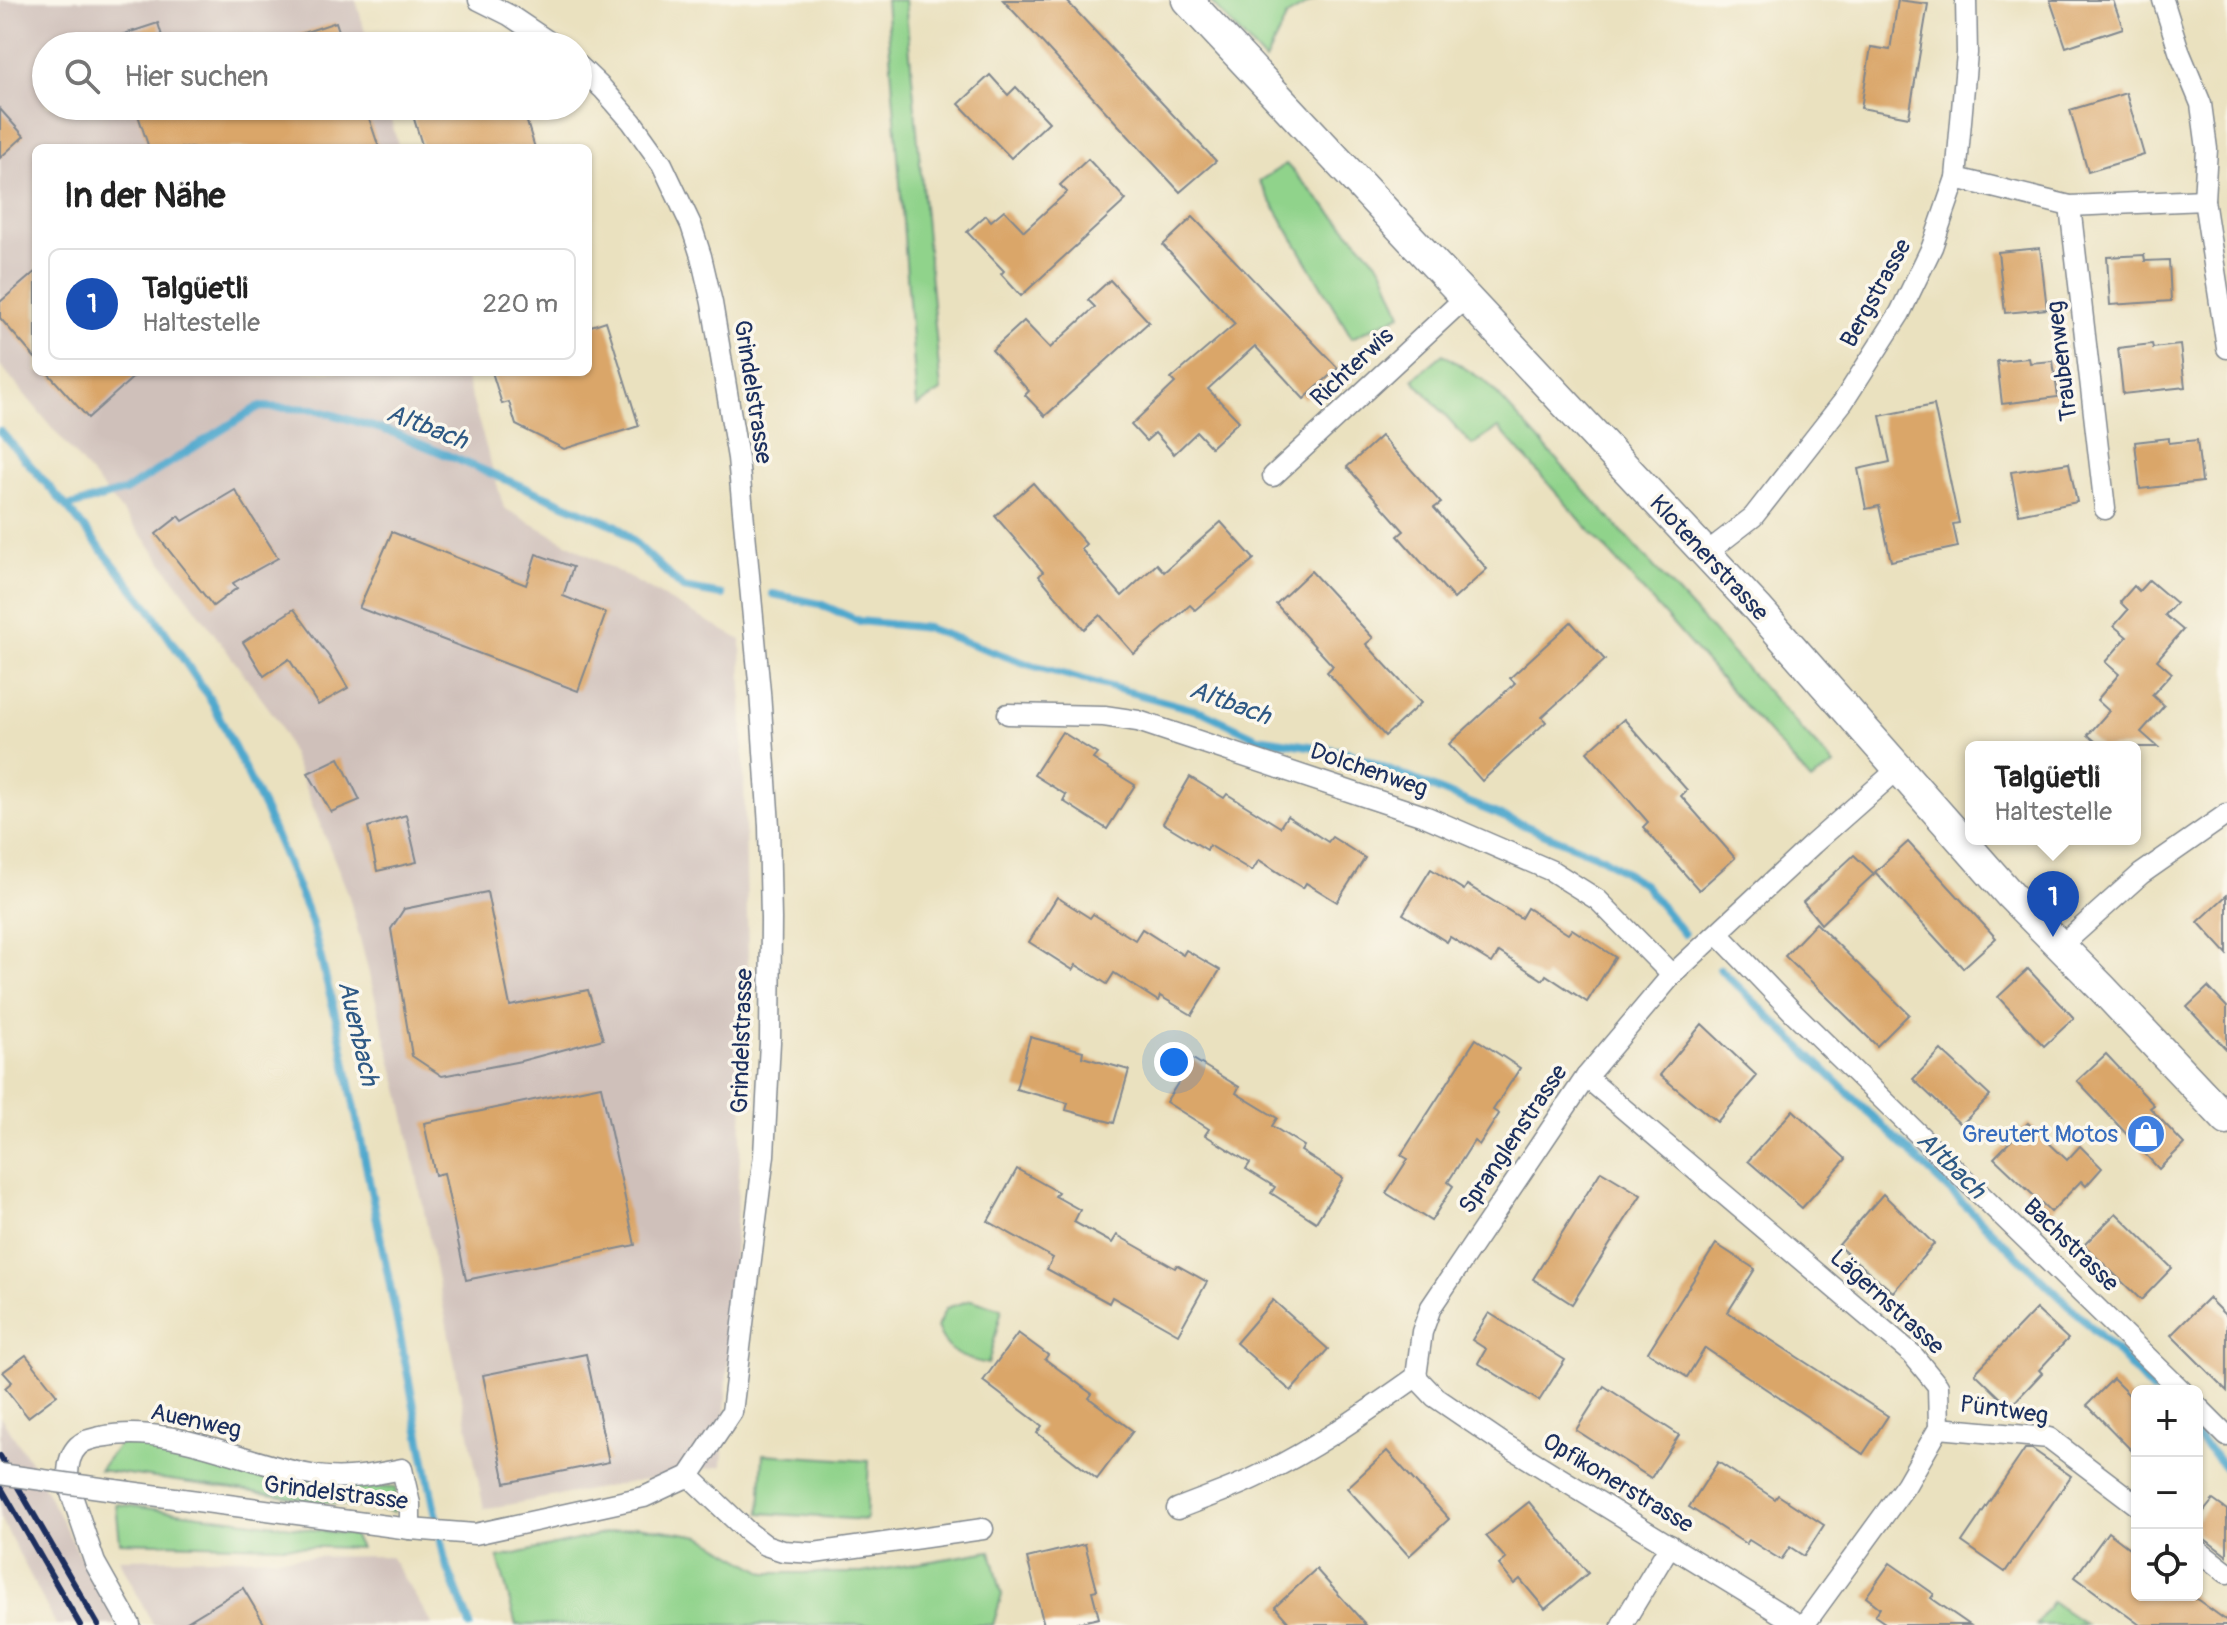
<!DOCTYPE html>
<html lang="de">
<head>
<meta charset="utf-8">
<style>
	:root { --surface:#fff; --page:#f6f6f6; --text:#222; --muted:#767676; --line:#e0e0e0; --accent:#db2777 }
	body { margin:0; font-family:Pangolin,sans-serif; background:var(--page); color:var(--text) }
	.controls { position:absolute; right:24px; bottom:24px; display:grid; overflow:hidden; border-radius:12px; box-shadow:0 2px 6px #0004 }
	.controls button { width:72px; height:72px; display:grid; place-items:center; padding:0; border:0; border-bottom:2px solid var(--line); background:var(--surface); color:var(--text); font:40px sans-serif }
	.you { position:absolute; left:1174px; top:1062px; width:28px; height:28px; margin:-20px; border:6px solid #fff; border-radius:50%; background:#1a73e8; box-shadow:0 0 0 12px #1a73e833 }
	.badge { display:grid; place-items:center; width:52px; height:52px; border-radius:50%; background:var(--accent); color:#fff; font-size:26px; font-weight:700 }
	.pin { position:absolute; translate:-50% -66px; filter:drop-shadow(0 2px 4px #0008) }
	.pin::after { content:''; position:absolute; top:42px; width:28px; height:24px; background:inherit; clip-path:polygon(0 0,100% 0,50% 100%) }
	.popup { position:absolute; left:1965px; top:741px; width:176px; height:104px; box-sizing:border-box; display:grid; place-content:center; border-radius:12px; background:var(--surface); filter:drop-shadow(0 2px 6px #0005); font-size:26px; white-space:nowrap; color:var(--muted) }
	.popup b { font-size:30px; color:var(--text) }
	.popup::after { content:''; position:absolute; left:50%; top:100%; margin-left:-16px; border:16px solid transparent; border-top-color:var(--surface) }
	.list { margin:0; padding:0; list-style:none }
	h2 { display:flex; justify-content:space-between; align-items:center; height:104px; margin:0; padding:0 32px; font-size:34px }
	h2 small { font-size:26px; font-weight:400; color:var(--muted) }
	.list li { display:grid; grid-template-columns:52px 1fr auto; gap:24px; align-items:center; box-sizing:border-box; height:112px; margin:0 16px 16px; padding:0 16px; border:2px solid var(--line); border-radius:12px }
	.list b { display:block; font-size:30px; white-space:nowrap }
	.list p { margin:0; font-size:26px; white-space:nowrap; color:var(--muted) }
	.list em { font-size:26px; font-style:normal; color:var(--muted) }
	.icon { flex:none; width:44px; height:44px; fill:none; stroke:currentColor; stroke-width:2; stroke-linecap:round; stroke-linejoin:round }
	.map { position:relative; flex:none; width:2227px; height:1625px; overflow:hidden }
	.search { position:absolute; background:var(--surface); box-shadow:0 2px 6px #0004; left:32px; top:32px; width:560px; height:88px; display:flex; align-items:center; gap:20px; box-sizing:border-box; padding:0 28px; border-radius:44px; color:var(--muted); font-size:30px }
	.panel { position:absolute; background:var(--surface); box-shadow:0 2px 6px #0004; left:32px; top:144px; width:560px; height:232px; border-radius:12px }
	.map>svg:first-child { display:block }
</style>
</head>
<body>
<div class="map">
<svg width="2227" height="1625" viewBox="0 0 2227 1625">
	<rect width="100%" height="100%" fill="#fbf7ec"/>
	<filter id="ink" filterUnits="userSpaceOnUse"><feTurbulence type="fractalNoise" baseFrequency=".0125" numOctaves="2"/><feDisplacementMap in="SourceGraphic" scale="16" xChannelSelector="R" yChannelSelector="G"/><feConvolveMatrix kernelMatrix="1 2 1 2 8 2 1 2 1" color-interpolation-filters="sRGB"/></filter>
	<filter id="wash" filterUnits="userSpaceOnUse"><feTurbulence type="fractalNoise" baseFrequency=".006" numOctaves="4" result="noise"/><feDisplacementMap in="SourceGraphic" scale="32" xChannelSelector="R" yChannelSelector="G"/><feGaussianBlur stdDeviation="1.8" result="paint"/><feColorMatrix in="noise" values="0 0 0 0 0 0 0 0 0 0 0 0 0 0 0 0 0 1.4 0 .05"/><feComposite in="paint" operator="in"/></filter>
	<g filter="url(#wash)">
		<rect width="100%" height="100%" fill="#eae1bf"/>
		<!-- industrial -->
		<g fill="#cfc0ba">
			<path d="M0 0H356L369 46H46V106H387L399 148H36V372H464L504 508 741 640 749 1002 722 1466 484 1509 401 1097 348 893 278 721 145 539 0 365Z"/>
			<path d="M0 1416 30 1461 117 1625H56L0 1517Z"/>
			<path d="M390 1556 433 1625H153L119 1559Z"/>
		</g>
		<!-- green -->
		<g fill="#90d38b" stroke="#568174" stroke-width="2">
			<path d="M886 0H905L941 391 917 406Z"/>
			<path d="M1209 0H1314L1287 16 1265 61Z"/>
			<path d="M1286 164 1382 267 1401 314 1352 338 1259 181Z"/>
			<path d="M1443 354 1486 382 1834 765 1811 781 1499 428 1472 445 1413 379Z"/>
			<path d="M971 1300 1002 1309 988 1364C960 1358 948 1355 937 1327L946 1308Z"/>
			<path d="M120 1443 176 1446 339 1486 396 1488 394 1512 99 1470Z"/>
			<path d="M763 1454 869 1461 866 1520 760 1513Z"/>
			<path d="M116 1504 353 1535 360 1548 120 1542Z"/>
			<path d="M637 1526 701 1536 766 1573H862L991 1551 1002 1595 993 1625H516L498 1558Z"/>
			<path d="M2052 1602 2086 1625H2036Z"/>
		</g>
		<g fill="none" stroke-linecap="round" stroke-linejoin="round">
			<!-- stream -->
			<g stroke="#50a8cd" stroke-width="8">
				<path d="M0 431 67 507 149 608 212 702 265 811 311 920 339 1030 445 1561 470 1625"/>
				<path d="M67 507 125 491 258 407 314 409 394 433 617 526 683 588 722 595"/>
				<path d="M773 594 820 604 859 621 927 628 1030 665 1203 712 1258 738 1347 752 1603 858 1644 885 1684 934"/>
				<path d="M1720 969 2114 1349 2153 1391"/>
				<path d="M2197 1437 2227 1469"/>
			</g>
		</g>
		<g id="blocks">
			<!-- building -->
			<g fill="#daa669">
				<path d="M1003 0H1066L1216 161 1180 192Z"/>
				<path d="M1898 0 1928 4 1909 117 1861 108 1871 47 1890 50Z"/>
				<path d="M2050 0H2113L2123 28 2066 47Z"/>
				<path d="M336 22 344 46H277L276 42Z"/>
				<path d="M158 23 165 46H101L100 42Z"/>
				<path d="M990 75 1008 95 1016 87 1049 122 1011 158 959 104Z"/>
				<path d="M2126 93 2144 155 2088 172 2070 110Z"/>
				<path d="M135 106H365L379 148H149Z"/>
				<path d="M410 106H522L535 148H423Z"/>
				<path d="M0 109 24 136 0 158Z"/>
				<path d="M1088 159 1126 200 1021 296 1001 274 1004 271 967 232 986 215 991 221 1004 210 1024 231 1067 192 1060 185Z"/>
				<path d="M1193 217 1338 368 1304 399 1255 346 1208 389 1239 421 1211 447 1197 432 1174 454 1155 433 1146 441 1131 425 1175 383 1171 379 1235 324 1163 245Z"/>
				<path d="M2040 248 2047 309 2005 313 1998 252Z"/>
				<path d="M2144 255 2145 261 2169 260 2171 301 2110 305 2107 257Z"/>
				<path d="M36 271V359L0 318V302Z"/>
				<path d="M1110 280 1149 322 1045 416 1025 395 1029 391 992 350 1024 321 1050 348 1095 307 1088 300Z"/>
				<path d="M606 321 639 426 564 449 516 425 509 402 502 404 492 372H588V327Z"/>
				<path d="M2152 344 2153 348 2180 345 2185 387 2123 394 2118 348Z"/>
				<path d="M2029 358 2030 363 2053 361 2058 397 2002 404 1997 361Z"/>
				<path d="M47 372H139L88 418Z"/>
				<path d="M1934 405 1959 523 1953 524 1958 547 1891 561 1879 506 1866 509 1858 469 1890 462 1880 416Z"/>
				<path d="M1381 436 1441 503 1434 508 1487 569 1454 599 1398 536 1404 531 1347 467Z"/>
				<path d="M2169 438V443L2197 440 2202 482 2140 489 2135 442Z"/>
				<path d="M2069 463 2077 502 2019 514 2011 472Z"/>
				<path d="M1033 483 1086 544 1081 549 1122 596 1157 564 1164 572 1221 522 1254 559 1195 610 1190 605 1134 654 1100 615 1084 629 1039 576 1043 572 995 516Z"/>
				<path d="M235 490 278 558 233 583 237 588 213 606 156 534 179 516 183 521Z"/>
				<path d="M392 532 526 585 536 554 573 567 563 596 606 613 578 691 359 608Z"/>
				<path d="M1311 571 1373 638 1366 644 1421 703 1385 736 1327 672 1333 666 1276 604Z"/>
				<path d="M2149 580 2176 603 2165 615 2183 630 2157 660 2172 673 2152 695 2164 706 2141 732 2158 747H2102L2088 735 2109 711 2097 700 2119 674 2105 662 2127 637 2114 626 2128 610 2120 602 2134 586 2139 591Z"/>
				<path d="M294 609 330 658 348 688 318 705 289 659 264 676 243 642Z"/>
				<path d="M1571 622 1605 660 1542 717 1546 722 1482 781 1449 744 1515 683 1510 678Z"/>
				<path d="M1624 719 1687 790 1681 796 1735 858 1699 890 1643 827 1648 822 1587 752Z"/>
				<path d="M1062 732 1097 754 1093 759 1135 785 1107 829 1063 801 1066 795 1034 775Z"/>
				<path d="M339 758 360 800 331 812 308 773Z"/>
				<path d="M1190 777 1224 798 1227 794 1280 827 1287 816 1328 842 1332 837 1365 858 1337 902 1306 883 1303 888 1259 860 1252 871 1209 845 1207 850 1163 823Z"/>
				<path d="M406 815 417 862 377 871 368 827Z"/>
				<path d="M1908 842 1996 938 1963 968 1875 872Z"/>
				<path d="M1854 855 1874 874 1821 924 1803 902Z"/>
				<path d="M1431 869 1464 890 1467 885 1521 918 1527 908 1568 934 1572 929 1615 957 1587 1002 1546 975 1543 980 1499 952 1492 963 1450 937 1447 942 1403 914Z"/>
				<path d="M487 892 510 1006 588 990 603 1039 521 1061 442 1076 412 1056 391 929 404 909Z"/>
				<path d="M2227 895V954L2198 922Z"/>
				<path d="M1057 897 1090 918 1093 914 1135 940 1142 929 1183 955 1186 950 1220 970 1192 1015 1160 996 1158 1001 1114 973 1107 984 1076 965 1073 970 1029 942Z"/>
				<path d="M1816 923 1909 1014 1877 1046 1785 956Z"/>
				<path d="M2028 969 2074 1018 2044 1046 1998 997Z"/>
				<path d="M2208 987 2227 1007V1050L2187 1007Z"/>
				<path d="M1702 1024 1757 1076 1717 1122 1660 1075Z"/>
				<path d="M1030 1037 1083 1051 1082 1057 1129 1070 1114 1123 1066 1110 1068 1103 1016 1089Z"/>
				<path d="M1476 1039 1520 1068 1493 1110 1499 1114 1479 1145 1474 1141 1448 1182 1453 1186 1431 1221 1386 1193 1408 1159 1401 1155Z"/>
				<path d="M1941 1050 1990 1096 1961 1125 1913 1079Z"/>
				<path d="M2106 1054 2154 1105 2150 1108 2184 1144 2159 1169 2077 1081Z"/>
				<path d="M1193 1059 1239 1087 1236 1093 1277 1118 1272 1126 1304 1146 1301 1151 1343 1178 1316 1222 1271 1193 1275 1187 1246 1169 1250 1163 1205 1135 1209 1129 1166 1102Z"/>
				<path d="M601 1086 635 1245 466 1280 444 1173 435 1175 424 1123Z"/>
				<path d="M1793 1110 1846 1159 1802 1208 1748 1161Z"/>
				<path d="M2028 1123 2067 1160 2080 1146 2102 1168 2086 1186 2081 1181 2051 1212 1994 1158Z"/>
				<path d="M1017 1169 1058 1192 1055 1196 1080 1210 1074 1222 1112 1243 1117 1235 1175 1268 1177 1265 1207 1282 1178 1334 1112 1297 1109 1303 1047 1269 1053 1258 988 1221Z"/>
				<path d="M1601 1171 1641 1195 1572 1304 1533 1279Z"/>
				<path d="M1883 1194 1934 1244 1893 1292 1838 1246Z"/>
				<path d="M2116 1213 2172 1268 2141 1300 2084 1245Z"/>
				<path d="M1716 1244 1755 1269 1728 1312 1888 1416 1863 1454 1705 1348 1687 1377 1648 1352Z"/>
				<path d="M2208 1298 2227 1317V1391L2171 1335Z"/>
				<path d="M1273 1300 1328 1349 1291 1391 1236 1343Z"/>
				<path d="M2036 1309 2068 1339 2039 1370 2042 1373 2010 1407 1975 1373Z"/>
				<path d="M1489 1313 1565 1360 1539 1401 1478 1363 1486 1349 1472 1340Z"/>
				<path d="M1018 1333 1048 1355 1045 1359 1092 1394 1089 1398 1133 1431 1097 1479 1037 1433 1042 1426 983 1381Z"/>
				<path d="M586 1354 609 1462 505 1483 483 1375Z"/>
				<path d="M26 1355 57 1395 28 1417 5 1388 12 1382 3 1372Z"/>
				<path d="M2113 1379 2137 1403V1456L2087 1405Z"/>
				<path d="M1604 1386 1679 1435 1651 1478 1576 1430Z"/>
				<path d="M2025 1449H2032L2071 1476 2005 1572 1962 1542Z"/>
				<path d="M1387 1451 1449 1519 1409 1556 1347 1488Z"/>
				<path d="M1718 1462 1775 1499 1778 1495 1824 1525 1804 1556 1790 1547 1781 1560 1749 1540 1746 1544 1689 1507Z"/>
				<path d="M2213 1500 2227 1510V1556L2197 1533V1520Z"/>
				<path d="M1529 1502 1588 1573 1545 1609 1520 1579 1514 1584 1499 1565 1506 1559 1486 1536Z"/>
				<path d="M2108 1532 2137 1554V1595H2191L2227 1621V1625H2140L2075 1577Z"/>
				<path d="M1085 1544 1097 1590 1092 1591 1099 1618 1068 1625H1044L1027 1558Z"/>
				<path d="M1890 1563 1934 1594 1931 1598 1970 1625H1888L1875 1616 1880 1608 1866 1597Z"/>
				<path d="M1316 1569 1366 1625H1291L1275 1607Z"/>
				<path d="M243 1588 265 1625H182Z"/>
			</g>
		</g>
	</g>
	<g filter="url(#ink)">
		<use href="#blocks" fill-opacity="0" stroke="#82888e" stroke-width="2"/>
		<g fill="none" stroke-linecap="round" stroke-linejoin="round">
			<defs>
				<g id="minor">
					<path d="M479 0 509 15 555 46"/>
					<path d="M2163 0 2179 51 2201 104 2207 149 2204 200 2227 348"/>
					<path d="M1956 178 2070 206 2204 200"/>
					<path d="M2070 206 2105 509"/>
					<path d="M1273 476 1467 296"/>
					<path d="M1705 554 1753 517 1843 402 1900 313 1932 247 1956 178 1967 53 1966 0"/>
					<path d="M1008 714 1104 716 1138 721 1427 817 1552 871 1598 900 1672 975"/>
					<path d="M1718 934 1792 1011 2182 1391"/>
					<path d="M2061 946 2141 874 2227 814"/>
					<path d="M1586 1077 1912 1354 1938 1386 1939 1428 1906 1485 1804 1625"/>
					<path d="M1416 1377 1435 1397 1501 1442 1799 1625"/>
					<path d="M2197 1406 2227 1436"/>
					<path d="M1939 1428 2049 1438 2137 1505"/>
					<path d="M689 1476 748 1532 765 1545 783 1551 814 1553 983 1529"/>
					<path d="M129 1492 410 1529 475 1534 644 1497 689 1476 732 1412 764 1155 770 1042 771 919 769 826 760 692 738 458 712 303 701 256 691 225 662 164 632 122 603 89 578 65"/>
					<path d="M1177 1509C1204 1498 1232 1489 1258 1476 1315 1449 1365 1413 1416 1377L1422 1332 1431 1307 1586 1077 1672 975 1813 844 1898 769"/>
					<path d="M2197 1550 2227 1573"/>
					<path d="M130 1625 95 1563 69 1487C67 1473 67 1457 78 1446 84 1440 92 1439 100 1437 174 1422 245 1465 317 1476 346 1480 373 1475 402 1469L410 1504V1529"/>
					<path d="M1622 1625 1670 1545"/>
				</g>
				<path id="secondary" d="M1187 0 1757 608 2011 896 2102 988 2227 1120"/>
			</defs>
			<!-- minor casing -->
			<use href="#minor" stroke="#82888e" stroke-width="23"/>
			<!-- secondary casing -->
			<use href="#secondary" stroke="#82888e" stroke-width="33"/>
			<!-- minor -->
			<use href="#minor" stroke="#fff" stroke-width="20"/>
			<!-- secondary -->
			<use href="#secondary" stroke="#fff" stroke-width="30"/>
			<!-- rail -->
			<g stroke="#1b2f5e" stroke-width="6">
				<path d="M0 1456 98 1625"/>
				<path d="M0 1486 80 1625"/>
			</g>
			<defs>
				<path id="minor-bridge" d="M0 1474 129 1492"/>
			</defs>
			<!-- minor-bridge casing -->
			<use href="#minor-bridge" stroke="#82888e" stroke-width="23" stroke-linecap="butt"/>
			<!-- minor-bridge -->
			<use href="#minor-bridge" stroke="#fff" stroke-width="20"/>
		</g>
	</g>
	<!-- icons -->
	<defs>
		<symbol id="shop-disc" viewBox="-11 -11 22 22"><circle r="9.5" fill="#3f7fe0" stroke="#fbf7ec"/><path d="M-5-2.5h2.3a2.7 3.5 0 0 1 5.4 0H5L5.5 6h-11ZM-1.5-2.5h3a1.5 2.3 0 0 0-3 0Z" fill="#fff"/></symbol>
	</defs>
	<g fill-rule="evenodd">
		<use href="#shop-disc" x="2124" y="1112" width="44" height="44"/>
	</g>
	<g text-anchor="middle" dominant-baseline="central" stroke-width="7" stroke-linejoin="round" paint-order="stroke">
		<!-- street labels -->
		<g font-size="24" fill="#1b2f5e" stroke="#fbf7ec">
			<text transform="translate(1876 293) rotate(-61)">Bergstrasse</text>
			<text transform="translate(2062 361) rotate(-97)">Traubenweg</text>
			<text transform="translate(1352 367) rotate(-43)">Richterwis</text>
			<text transform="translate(753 392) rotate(81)">Grindelstrasse</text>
			<text transform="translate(1709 558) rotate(47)">Klotenerstrasse</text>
			<text transform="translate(1369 770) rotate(19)">Dolchenweg</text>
			<text transform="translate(742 1041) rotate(-88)">Grindelstrasse</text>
			<text transform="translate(1513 1139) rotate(-56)">Spranglenstrasse</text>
			<text transform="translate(2071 1245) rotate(44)">Bachstrasse</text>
			<text transform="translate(1887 1302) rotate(42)">Lägernstrasse</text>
			<text transform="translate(2004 1410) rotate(8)">Püntweg</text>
			<text transform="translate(196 1421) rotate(12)">Auenweg</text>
			<text transform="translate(1618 1483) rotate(31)">Opfikonerstrasse</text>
			<text transform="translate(336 1493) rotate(7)">Grindelstrasse</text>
		</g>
		<!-- shop labels -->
		<g font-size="24" fill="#366cbe" stroke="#fbf7ec" text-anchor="end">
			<text x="2118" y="1134">Greutert Motos</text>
		</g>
		<!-- water labels -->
		<g font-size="26" font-style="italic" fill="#2e5985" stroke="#fbf7ec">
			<text transform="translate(427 427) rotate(21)">Altbach</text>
			<text transform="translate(1230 703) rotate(20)">Altbach</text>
			<text transform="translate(358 1033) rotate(77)">Auenbach</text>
			<text transform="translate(1951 1165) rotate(44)">Altbach</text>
		</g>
	</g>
</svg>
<div class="controls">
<button>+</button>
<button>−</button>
<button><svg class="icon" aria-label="locate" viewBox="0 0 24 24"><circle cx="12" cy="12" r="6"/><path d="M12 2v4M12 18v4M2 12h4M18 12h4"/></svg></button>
</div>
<div class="you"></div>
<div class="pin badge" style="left:2053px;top:937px;background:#1a4fb4">1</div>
<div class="popup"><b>Talgüetli</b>Haltestelle</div>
<div class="search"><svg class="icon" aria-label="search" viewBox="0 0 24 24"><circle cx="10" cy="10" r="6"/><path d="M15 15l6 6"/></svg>Hier suchen</div>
<section class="panel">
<h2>In der Nähe<small></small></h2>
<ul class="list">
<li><span class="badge" style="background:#1a4fb4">1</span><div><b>Talgüetli</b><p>Haltestelle</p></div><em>220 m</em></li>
</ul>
</section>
</div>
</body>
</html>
